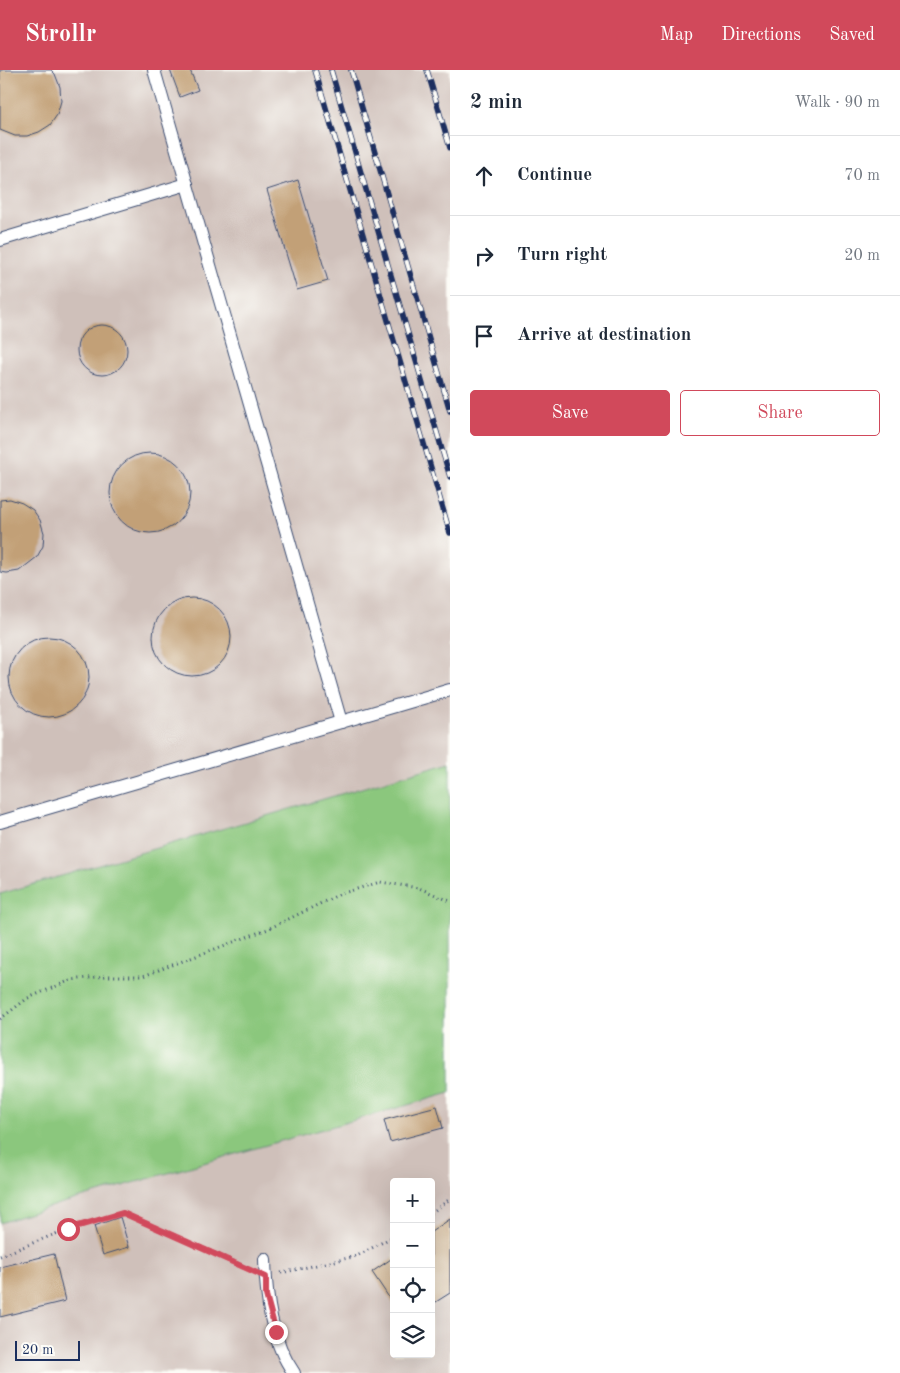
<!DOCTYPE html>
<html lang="en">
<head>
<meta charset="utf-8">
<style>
	:root { --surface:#fff; --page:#f2f2f3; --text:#1f2937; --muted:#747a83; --line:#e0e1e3; --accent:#d1495b }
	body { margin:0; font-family:"Old Standard TT",serif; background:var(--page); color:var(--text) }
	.controls { position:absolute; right:15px; bottom:15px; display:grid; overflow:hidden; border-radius:5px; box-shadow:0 5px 20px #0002 }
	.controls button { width:45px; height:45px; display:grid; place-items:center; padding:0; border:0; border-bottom:1px solid var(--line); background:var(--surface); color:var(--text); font:25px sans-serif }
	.scale { position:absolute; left:15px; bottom:12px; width:65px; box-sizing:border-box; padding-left:5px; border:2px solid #1b2f5e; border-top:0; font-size:14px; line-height:18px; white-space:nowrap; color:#1b2f5e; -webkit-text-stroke:4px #fdfcf7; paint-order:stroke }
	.stop { position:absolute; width:15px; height:15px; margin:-11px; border:4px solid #d1495b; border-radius:50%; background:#fff }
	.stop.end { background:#d1495b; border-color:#fff; box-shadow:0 1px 5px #0008 }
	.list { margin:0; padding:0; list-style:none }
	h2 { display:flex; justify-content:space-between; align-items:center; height:65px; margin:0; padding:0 20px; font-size:21px }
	h2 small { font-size:16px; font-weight:400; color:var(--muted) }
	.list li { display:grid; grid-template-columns:32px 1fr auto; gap:15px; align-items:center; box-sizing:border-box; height:80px; padding:0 20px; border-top:1px solid var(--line) }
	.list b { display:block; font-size:19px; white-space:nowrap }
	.list em { font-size:16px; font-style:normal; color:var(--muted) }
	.actions { display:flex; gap:10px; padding:15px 20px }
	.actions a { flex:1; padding:11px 0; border:1px solid var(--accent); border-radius:5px; text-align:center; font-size:18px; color:var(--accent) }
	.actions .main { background:var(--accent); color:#fff }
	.icon { flex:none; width:28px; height:28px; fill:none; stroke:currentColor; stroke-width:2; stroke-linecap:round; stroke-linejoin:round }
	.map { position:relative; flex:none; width:450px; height:1303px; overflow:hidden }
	header { display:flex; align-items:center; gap:30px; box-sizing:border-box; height:70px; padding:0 25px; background:var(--accent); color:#fff }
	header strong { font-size:24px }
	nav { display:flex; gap:28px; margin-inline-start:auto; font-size:18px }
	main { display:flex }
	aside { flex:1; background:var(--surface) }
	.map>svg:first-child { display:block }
</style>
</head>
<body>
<header>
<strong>Strollr</strong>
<nav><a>Map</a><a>Directions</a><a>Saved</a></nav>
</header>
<main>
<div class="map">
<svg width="450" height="1303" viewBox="0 0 450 1303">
	<rect width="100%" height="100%" fill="#fdfcf7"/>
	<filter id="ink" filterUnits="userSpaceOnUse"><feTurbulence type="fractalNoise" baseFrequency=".02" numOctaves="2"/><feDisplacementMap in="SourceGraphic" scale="10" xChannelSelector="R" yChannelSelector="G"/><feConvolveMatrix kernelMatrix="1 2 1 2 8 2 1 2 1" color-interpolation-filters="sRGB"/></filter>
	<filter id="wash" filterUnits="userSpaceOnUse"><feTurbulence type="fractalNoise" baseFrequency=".0096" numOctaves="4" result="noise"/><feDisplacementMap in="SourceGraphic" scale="20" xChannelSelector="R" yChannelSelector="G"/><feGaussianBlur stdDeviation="1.12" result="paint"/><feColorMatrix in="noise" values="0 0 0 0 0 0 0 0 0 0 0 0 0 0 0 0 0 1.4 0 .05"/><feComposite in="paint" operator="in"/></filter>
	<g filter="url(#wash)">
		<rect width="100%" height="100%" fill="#f4edd9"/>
		<!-- industrial -->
		<g fill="#cfc0ba" fill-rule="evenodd">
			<path d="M0 0H450V692L0 824Z"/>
			<path d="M450 1023V1303H0V1153L59 1134ZM394 1112H431V1284H394Z"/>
		</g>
		<!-- green -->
		<path fill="#8bc77d" stroke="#537b6e" d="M450 692V1023L59 1134 0 1153V824Z"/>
		<g id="blocks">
			<!-- building -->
			<g fill="#c2a077">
				<path d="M0 0H51L55 4 60 17 61 31 57 45 50 55 39 62 27 66H15L0 60Z"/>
				<path d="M170 0H190L198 20 180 27Z"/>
				<path d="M298 110 328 211 297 220 267 120Z"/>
				<circle cx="102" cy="280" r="25"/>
				<circle cx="150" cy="423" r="40"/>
				<path d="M10 429 22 433 33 440 40 450 44 463 43 476 37 487 19 501 7 503 0 502V430Z"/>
				<circle cx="192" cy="567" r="39"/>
				<circle cx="49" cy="607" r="40"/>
				<path d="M437 1036 443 1058 390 1072 384 1050Z"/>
				<path d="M120 1147 129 1177 103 1185 94 1156Z"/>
				<path d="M450 1149V1223L431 1235V1162Z"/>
				<path d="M54 1184 65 1231 0 1247V1197Z"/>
				<path d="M394 1187V1235L372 1202Z"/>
			</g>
		</g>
	</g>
	<g filter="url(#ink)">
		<use href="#blocks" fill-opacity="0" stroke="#3c4c70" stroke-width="1"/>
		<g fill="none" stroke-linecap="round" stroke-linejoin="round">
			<defs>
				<g id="service">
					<path d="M154 0 341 652"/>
					<path d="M0 170 187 114"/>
					<path d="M0 752 450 620"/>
					<path d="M265 1189C266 1227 271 1271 294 1303"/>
				</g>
			</defs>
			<!-- service casing -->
			<use href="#service" stroke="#3c4c70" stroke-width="14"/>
			<!-- path -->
			<g stroke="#3c4c70" stroke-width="3" stroke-dasharray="1 4" stroke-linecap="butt">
				<path d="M0 949 28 928 71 910 106 906H143L268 859 340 824 380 812 419 818 450 831"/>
				<path d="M431 1143 450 1129"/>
				<path d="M0 1186 68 1159 123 1143 250 1199"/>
				<path d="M281 1203 357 1186 394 1166"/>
			</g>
			<!-- service -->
			<use href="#service" stroke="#fff" stroke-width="12"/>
			<defs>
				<g id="rail">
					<path d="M315 0 450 463"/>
					<path d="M331 0 450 407"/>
					<path d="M351 0 450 341"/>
					<path d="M427 0 450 78"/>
				</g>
			</defs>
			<!-- rail casing -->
			<use href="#rail" stroke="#1b2f5e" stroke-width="5.5"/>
			<!-- rail -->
			<use href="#rail" stroke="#fdfcf7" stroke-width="4" stroke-dasharray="11" stroke-linecap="butt"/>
		</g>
	</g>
	<g fill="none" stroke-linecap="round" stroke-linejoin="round" filter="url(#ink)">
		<!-- route -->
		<path stroke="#d1495b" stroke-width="6" d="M68 1159 123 1143 266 1207V1225L276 1262"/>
	</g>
</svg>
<div class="controls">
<button>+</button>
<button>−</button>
<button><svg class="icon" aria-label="locate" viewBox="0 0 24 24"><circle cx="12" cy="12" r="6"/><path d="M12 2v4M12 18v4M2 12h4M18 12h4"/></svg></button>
<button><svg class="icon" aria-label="layers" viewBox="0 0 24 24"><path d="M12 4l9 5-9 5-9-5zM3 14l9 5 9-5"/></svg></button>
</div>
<div class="scale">20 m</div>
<div class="stop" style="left:68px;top:1159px"></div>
<div class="stop end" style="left:276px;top:1262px"></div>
</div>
<aside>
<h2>2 min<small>Walk · 90 m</small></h2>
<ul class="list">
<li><svg class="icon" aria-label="ahead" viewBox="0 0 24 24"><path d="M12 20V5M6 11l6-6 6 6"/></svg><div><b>Continue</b></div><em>70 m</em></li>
<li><svg class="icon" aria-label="right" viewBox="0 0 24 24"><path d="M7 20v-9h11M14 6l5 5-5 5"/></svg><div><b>Turn right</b></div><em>20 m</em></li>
<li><svg class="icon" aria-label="arrive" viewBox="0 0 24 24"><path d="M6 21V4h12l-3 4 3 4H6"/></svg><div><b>Arrive at destination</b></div></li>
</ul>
<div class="actions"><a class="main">Save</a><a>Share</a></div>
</aside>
</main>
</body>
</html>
